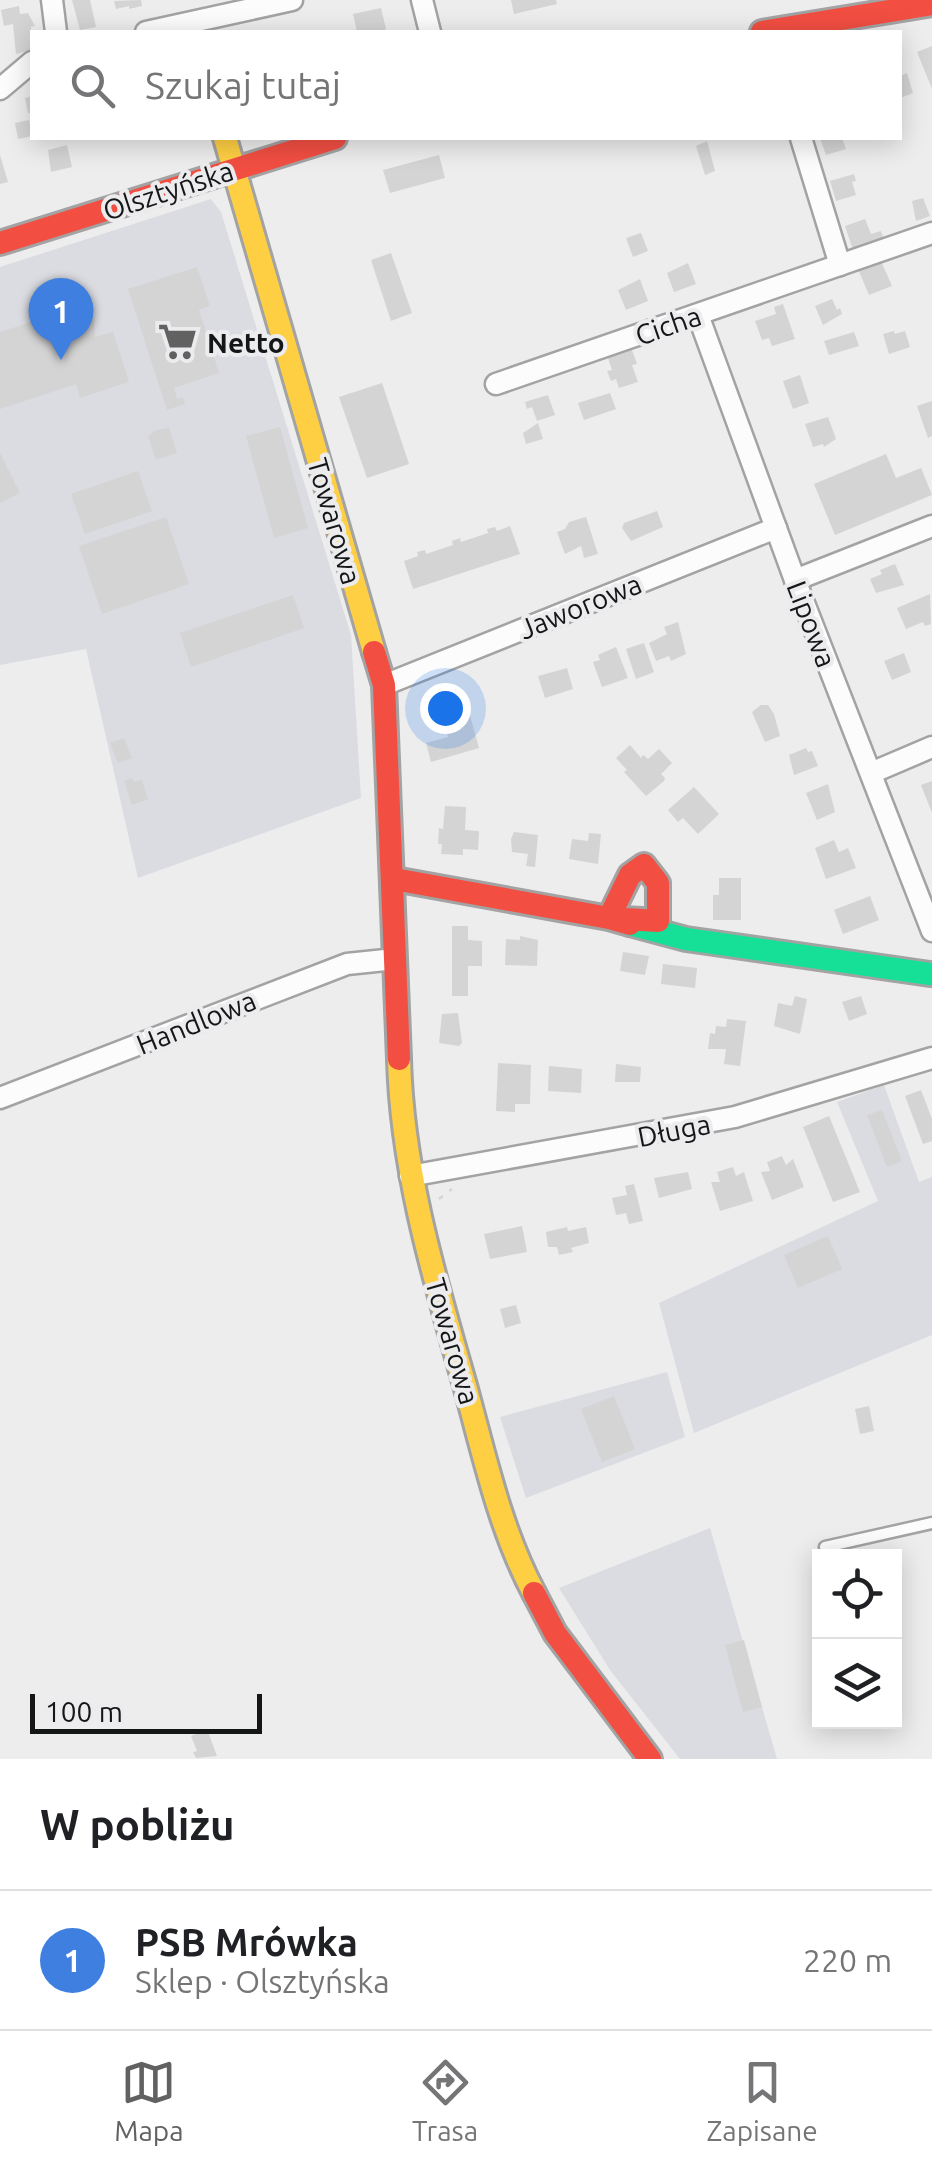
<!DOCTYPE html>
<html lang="pl">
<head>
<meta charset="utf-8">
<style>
	:root { --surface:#fff; --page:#f2f2f2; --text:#202124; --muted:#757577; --line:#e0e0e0; --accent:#616162 }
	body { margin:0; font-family:Ubuntu,sans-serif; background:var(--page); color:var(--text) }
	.controls { position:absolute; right:30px; bottom:30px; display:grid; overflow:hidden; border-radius:0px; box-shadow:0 5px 25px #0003 }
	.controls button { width:90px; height:90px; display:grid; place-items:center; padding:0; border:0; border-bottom:2px solid var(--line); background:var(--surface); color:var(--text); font:50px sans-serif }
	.scale { position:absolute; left:30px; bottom:25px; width:232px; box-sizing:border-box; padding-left:10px; border:5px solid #151616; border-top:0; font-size:28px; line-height:35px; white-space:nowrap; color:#151616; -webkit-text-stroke:8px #ececef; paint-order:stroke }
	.you { position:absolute; left:445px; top:708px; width:35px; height:35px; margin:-25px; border:8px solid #fff; border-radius:50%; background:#1a73e8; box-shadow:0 0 0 15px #1a73e833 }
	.badge { display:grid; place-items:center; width:65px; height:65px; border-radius:50%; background:var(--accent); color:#fff; font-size:32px; font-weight:700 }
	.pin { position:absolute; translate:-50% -82px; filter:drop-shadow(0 2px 5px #0008) }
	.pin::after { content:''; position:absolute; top:52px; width:35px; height:30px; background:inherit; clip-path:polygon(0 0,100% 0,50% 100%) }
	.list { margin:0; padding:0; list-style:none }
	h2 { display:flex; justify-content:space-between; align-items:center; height:130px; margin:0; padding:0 40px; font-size:42px }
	h2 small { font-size:32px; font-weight:400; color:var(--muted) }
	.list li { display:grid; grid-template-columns:65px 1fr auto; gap:30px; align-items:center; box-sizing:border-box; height:140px; padding:0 40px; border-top:2px solid var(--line) }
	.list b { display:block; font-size:38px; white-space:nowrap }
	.list p { margin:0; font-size:32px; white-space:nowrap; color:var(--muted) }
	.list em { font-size:32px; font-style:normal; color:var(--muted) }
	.icon { flex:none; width:55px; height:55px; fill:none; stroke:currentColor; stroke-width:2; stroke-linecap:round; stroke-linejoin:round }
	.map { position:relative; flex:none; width:932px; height:1759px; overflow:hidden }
	.search { position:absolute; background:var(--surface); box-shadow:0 5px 25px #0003; left:30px; right:30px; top:30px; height:110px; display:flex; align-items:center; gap:25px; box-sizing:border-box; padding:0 35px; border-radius:0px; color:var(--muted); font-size:38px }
	.sheet { height:270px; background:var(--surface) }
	nav { display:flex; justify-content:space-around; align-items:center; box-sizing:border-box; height:140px; border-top:2px solid var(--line); background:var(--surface); font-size:28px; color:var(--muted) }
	nav a { display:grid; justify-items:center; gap:5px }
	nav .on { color:var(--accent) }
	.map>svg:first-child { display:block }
</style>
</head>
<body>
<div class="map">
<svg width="932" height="1759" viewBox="0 0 932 1759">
	<rect width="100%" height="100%" fill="#ededee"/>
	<!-- built -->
	<g fill="#dbdce2">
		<path d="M211 199 221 212 351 635 361 798 138 878 86 649 0 665V267Z"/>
		<path d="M884 1085 919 1182 932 1177V1335L694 1433 659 1303 878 1201 837 1102Z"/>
		<path d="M667 1372 685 1437 526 1498 500 1417Z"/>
		<path d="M710 1528 777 1759H680L610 1670 559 1588Z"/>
	</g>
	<!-- building -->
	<g fill="#d4d4d5">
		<path d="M72 0H90L96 27 80 30Z"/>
		<path d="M141 0 142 6 129 9V6L116 9 114 1Z"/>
		<path d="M511 0H556L557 4 514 14Z"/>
		<path d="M19 6 20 14 28 13 35 26 31 27 32 50 16 54 13 24 4 26 1 10Z"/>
		<path d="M381 8 386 29 381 32H357L353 14Z"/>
		<path d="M932 46V89L917 52Z"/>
		<path d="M907 73 913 93 900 98V76Z"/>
		<path d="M32 96V113H28L25 98Z"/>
		<path d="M29 120 32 136 18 139 15 123Z"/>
		<path d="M820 138H842L846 149 826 155Z"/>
		<path d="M707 141 715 171 705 175 696 146Z"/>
		<path d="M67 145 72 167 51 172 48 150Z"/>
		<path d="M0 155 8 182 0 184Z"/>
		<path d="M439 155 445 178 390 193 383 170Z"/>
		<path d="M854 174 856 181 852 182 856 195 836 201 830 181Z"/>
		<path d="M923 198 930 216 916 221 912 201Z"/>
		<path d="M865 219 871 234 881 231 885 243 854 253 845 226Z"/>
		<path d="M641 233 648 251 633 257 626 238Z"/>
		<path d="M391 253 412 313 391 321 371 260Z"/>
		<path d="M881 261 892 286 869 295 858 269Z"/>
		<path d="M688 263 696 284 674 292 667 273Z"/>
		<path d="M197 267 210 306 199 310 219 373 174 388 177 399 183 397 185 404 167 410 128 289Z"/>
		<path d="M640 279 648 301 626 310 618 290Z"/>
		<path d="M832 299 837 310 840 308 842 314 823 325 815 306Z"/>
		<path d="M783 304 795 339 772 346 769 338 762 340 755 321 776 314 774 307Z"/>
		<path d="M85 305 89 317H94L95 337 113 332 129 382 80 398 76 384 0 409V332Z"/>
		<path d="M894 331 895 334 905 331 910 347 889 354 883 334Z"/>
		<path d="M854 332 859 346 829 355 824 341Z"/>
		<path d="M632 350 637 364 632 365 638 382 619 388 616 379 611 381 607 371 612 370 608 358Z"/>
		<path d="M800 375 809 403 793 409 783 381Z"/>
		<path d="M382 383 409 464 367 478 339 397Z"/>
		<path d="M610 393 616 409 584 420 578 403Z"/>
		<path d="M548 395 555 415 537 421 532 407 527 409 525 402Z"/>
		<path d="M932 401V436L928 438 917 406Z"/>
		<path d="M828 417 836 439 824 447 823 444 813 447 805 424Z"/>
		<path d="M538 423 543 439 526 444 523 433Z"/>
		<path d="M280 427 308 528 274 538 246 436Z"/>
		<path d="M169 428 177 453 156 460 148 436 156 430Z"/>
		<path d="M0 453 20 493 0 503Z"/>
		<path d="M886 454 896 478 921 468 932 495 835 535 814 484Z"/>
		<path d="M138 471 152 511 85 534 71 494Z"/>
		<path d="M657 511 663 527 631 541 622 528 624 523Z"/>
		<path d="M166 517 189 584 102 614 79 546Z"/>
		<path d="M586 517 598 554 584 558 581 546 565 554 557 532 565 529 569 522Z"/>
		<path d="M510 526 520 554 413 589 404 561 418 556 417 552 425 550 426 554 453 545 452 541 460 538 461 542 488 533 487 529 495 527 497 531Z"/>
		<path d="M895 564 904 585 876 593 870 579 882 574 880 570Z"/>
		<path d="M930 594 931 624 925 626 923 622 906 629 897 608Z"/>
		<path d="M293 595 304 628 191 667 180 633Z"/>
		<path d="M678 622 686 654 671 661 669 656 656 661 649 643 667 634 664 627Z"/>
		<path d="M644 643 654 672 636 679 626 649Z"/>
		<path d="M616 647 628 678 602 687 593 662 600 660 598 655Z"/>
		<path d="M904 653 911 672 892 680 884 661Z"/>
		<path d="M567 668 573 689 545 698 538 676Z"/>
		<path d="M466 701 479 748 431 762 426 743 448 737 447 732 458 729 451 705Z"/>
		<path d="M761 705H768L774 714 780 736 765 742 752 712Z"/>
		<path d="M124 738 132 758 118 763 110 743Z"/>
		<path d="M630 745 641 758 643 755 648 759 659 749 672 763 661 774 665 778 664 781 646 796 624 772 627 770 616 758Z"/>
		<path d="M806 748 808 752 812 751 818 766 794 775 789 755Z"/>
		<path d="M132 778 134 782 142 780 148 799 132 805 124 781Z"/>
		<path d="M932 781V813L921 785Z"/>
		<path d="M828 784 835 812 817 820 806 793Z"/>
		<path d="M694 787 719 814 698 834 683 818 678 822 668 810Z"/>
		<path d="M445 806 466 807 465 830 479 831 478 850 463 849V855L441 854 442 844H438L439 828 443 829Z"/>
		<path d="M514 832 538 835 535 867 526 866 528 854 512 852 511 839Z"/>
		<path d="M589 833 601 834 598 864 569 859 572 839 588 841Z"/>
		<path d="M834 840 839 852 848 848 856 868 826 879 815 848Z"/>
		<path d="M719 878H741V920H713V895H719Z"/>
		<path d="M870 896 879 920 843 934 834 910Z"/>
		<path d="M452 926H468V940L482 941V966H468V996H452Z"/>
		<path d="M520 936 538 940 537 966 505 965 506 939 520 940Z"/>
		<path d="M623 952 649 956 645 975 620 971Z"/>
		<path d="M663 964 697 968 695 988 661 984Z"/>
		<path d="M795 996 807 999 800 1034 774 1026 778 1003 792 1006Z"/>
		<path d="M861 996 867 1014 849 1021 842 1002Z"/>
		<path d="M458 1013 462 1043 459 1046 439 1043 442 1014Z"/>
		<path d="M727 1019 746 1021 740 1066 724 1064 726 1049H708L710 1033 715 1034 716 1026 726 1027Z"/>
		<path d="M498 1063 531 1065 530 1104H515V1112L496 1111Z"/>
		<path d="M616 1064 641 1067 640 1082H615Z"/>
		<path d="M549 1066 582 1069 581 1093 548 1091Z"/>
		<path d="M921 1090 932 1119V1141L923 1144 905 1096Z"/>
		<path d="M882 1110 902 1161 887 1167 867 1115Z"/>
		<path d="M829 1116 860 1192 833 1202 803 1127Z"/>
		<path d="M782 1156 786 1165 793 1159 804 1187 772 1200 761 1172 770 1171 767 1162Z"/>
		<path d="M733 1167 736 1176 744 1172 753 1201 720 1211 711 1182H720L717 1172Z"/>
		<path d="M688 1172 692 1189 659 1198 654 1178Z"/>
		<path d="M634 1184 643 1221 629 1224 626 1213 616 1215 612 1198 627 1195 625 1186Z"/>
		<path d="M522 1226 527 1252 490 1259 484 1234Z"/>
		<path d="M567 1227 568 1231 586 1227 589 1243 571 1248 573 1252 559 1255 557 1247H548L546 1232Z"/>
		<path d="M828 1236 842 1269 798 1288 784 1255Z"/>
		<path d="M516 1305 521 1323 505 1328 500 1309Z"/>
		<path d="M614 1396 635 1449 602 1462 581 1409Z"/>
		<path d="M869 1406 874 1431 860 1434 855 1409Z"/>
		<path d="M744 1640 762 1707 743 1712 725 1645Z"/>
		<path d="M207 1729 217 1756 196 1758 193 1752 197 1751 191 1736Z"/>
	</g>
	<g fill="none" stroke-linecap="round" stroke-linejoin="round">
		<defs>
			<path id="lane" d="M825 1547 932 1523"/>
			<g id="street">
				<path d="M52 0 56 32"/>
				<path d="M422 0 430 32"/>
				<path d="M146 32 292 0"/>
				<path d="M0 89 32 62"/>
				<path d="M801 138 840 265"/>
				<path d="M698 315 795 580 932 931"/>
				<path d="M496 384 932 233"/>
				<path d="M795 580 932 526"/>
				<path d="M384 685 776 528"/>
				<path d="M871 773 932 747"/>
				<path d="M0 1098 347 964 395 959"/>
				<path d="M410 1176 735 1117 932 1058"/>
			</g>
			<path id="fast" d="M630 924 686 939 930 974"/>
			<g id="slow">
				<path d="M225 138 374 652"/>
				<path d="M399 1059C402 1173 435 1280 466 1389 485 1458 500 1529 534 1593"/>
			</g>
			<g id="jam">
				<path d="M762 32 932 4"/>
				<path d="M0 243 335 138"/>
				<path d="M374 652 384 685 399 1059"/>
				<path d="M394 879 609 918 658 921V883L644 865 630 875 609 918 630 924"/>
				<path d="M534 1593 555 1633 650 1759"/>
			</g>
		</defs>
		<!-- lane casing -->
		<use href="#lane" stroke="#a3a3a3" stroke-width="15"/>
		<!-- street casing -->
		<use href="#street" stroke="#a3a3a3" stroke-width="25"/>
		<!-- fast casing -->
		<use href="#fast" stroke="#a3a3a3" stroke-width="28"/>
		<!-- slow casing -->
		<use href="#slow" stroke="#a3a3a3" stroke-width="28"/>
		<!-- jam casing -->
		<use href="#jam" stroke="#a3a3a3" stroke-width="28"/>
		<!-- path -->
		<path stroke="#d5d5d6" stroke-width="2.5" stroke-dasharray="5 8" stroke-linecap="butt" d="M439 1199 452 1189"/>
		<!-- lane -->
		<use href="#lane" stroke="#fcfcfc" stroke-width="10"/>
		<!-- street -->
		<use href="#street" stroke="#fcfcfc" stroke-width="20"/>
		<!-- fast -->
		<use href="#fast" stroke="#16e098" stroke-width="22"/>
		<!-- slow -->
		<use href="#slow" stroke="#ffcf43" stroke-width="22"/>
		<!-- jam -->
		<use href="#jam" stroke="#f24e42" stroke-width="22"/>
	</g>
	<!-- icons -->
	<defs>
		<symbol id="supermarket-bare" viewBox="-9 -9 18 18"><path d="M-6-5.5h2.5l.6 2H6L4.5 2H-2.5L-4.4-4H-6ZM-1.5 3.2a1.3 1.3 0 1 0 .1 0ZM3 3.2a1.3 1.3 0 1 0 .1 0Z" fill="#616162" stroke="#ececef" stroke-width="2.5" paint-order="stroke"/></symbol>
	</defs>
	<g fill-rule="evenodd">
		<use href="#supermarket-bare" x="150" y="314" width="55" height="55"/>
	</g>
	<g text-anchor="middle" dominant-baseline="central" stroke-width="8" stroke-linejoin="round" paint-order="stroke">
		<!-- street labels -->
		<g font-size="28" fill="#151616" stroke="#ececef">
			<text transform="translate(168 190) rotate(-18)">Olsztyńska</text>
			<text transform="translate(668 325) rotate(-19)">Cicha</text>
			<text transform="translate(335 521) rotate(74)">Towarowa</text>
			<text transform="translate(580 606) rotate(-22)">Jaworowa</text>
			<text transform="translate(812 624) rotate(69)">Lipowa</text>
			<text transform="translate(196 1022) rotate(-22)">Handlowa</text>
			<text transform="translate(674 1130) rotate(-11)">Długa</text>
			<text transform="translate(453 1341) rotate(74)">Towarowa</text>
		</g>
		<!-- poi labels -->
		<g font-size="28" font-weight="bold" fill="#151616" stroke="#ececef" text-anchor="start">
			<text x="207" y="342">Netto</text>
		</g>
	</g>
</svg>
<div class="controls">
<button><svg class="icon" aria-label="locate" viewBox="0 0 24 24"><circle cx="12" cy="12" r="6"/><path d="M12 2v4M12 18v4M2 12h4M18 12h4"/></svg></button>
<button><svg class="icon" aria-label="layers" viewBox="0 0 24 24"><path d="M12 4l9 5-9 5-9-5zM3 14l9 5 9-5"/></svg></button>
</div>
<div class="scale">100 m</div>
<div class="you"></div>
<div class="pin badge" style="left:61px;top:360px;background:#3f7fe0">1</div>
<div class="search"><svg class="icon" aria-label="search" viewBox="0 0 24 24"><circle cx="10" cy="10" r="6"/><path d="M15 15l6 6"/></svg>Szukaj tutaj</div>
</div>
<section class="sheet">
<h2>W pobliżu<small></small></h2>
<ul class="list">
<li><span class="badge" style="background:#3f7fe0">1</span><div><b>PSB Mrówka</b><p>Sklep · Olsztyńska</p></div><em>220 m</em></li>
</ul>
</section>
<nav>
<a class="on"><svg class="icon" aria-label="map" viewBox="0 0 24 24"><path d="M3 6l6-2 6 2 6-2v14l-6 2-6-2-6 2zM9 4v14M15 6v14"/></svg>Mapa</a>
<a><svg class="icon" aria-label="directions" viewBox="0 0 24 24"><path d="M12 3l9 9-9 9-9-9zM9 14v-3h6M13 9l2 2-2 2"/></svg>Trasa</a>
<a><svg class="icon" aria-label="saved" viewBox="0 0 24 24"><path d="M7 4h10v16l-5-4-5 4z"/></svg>Zapisane</a>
</nav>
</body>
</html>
